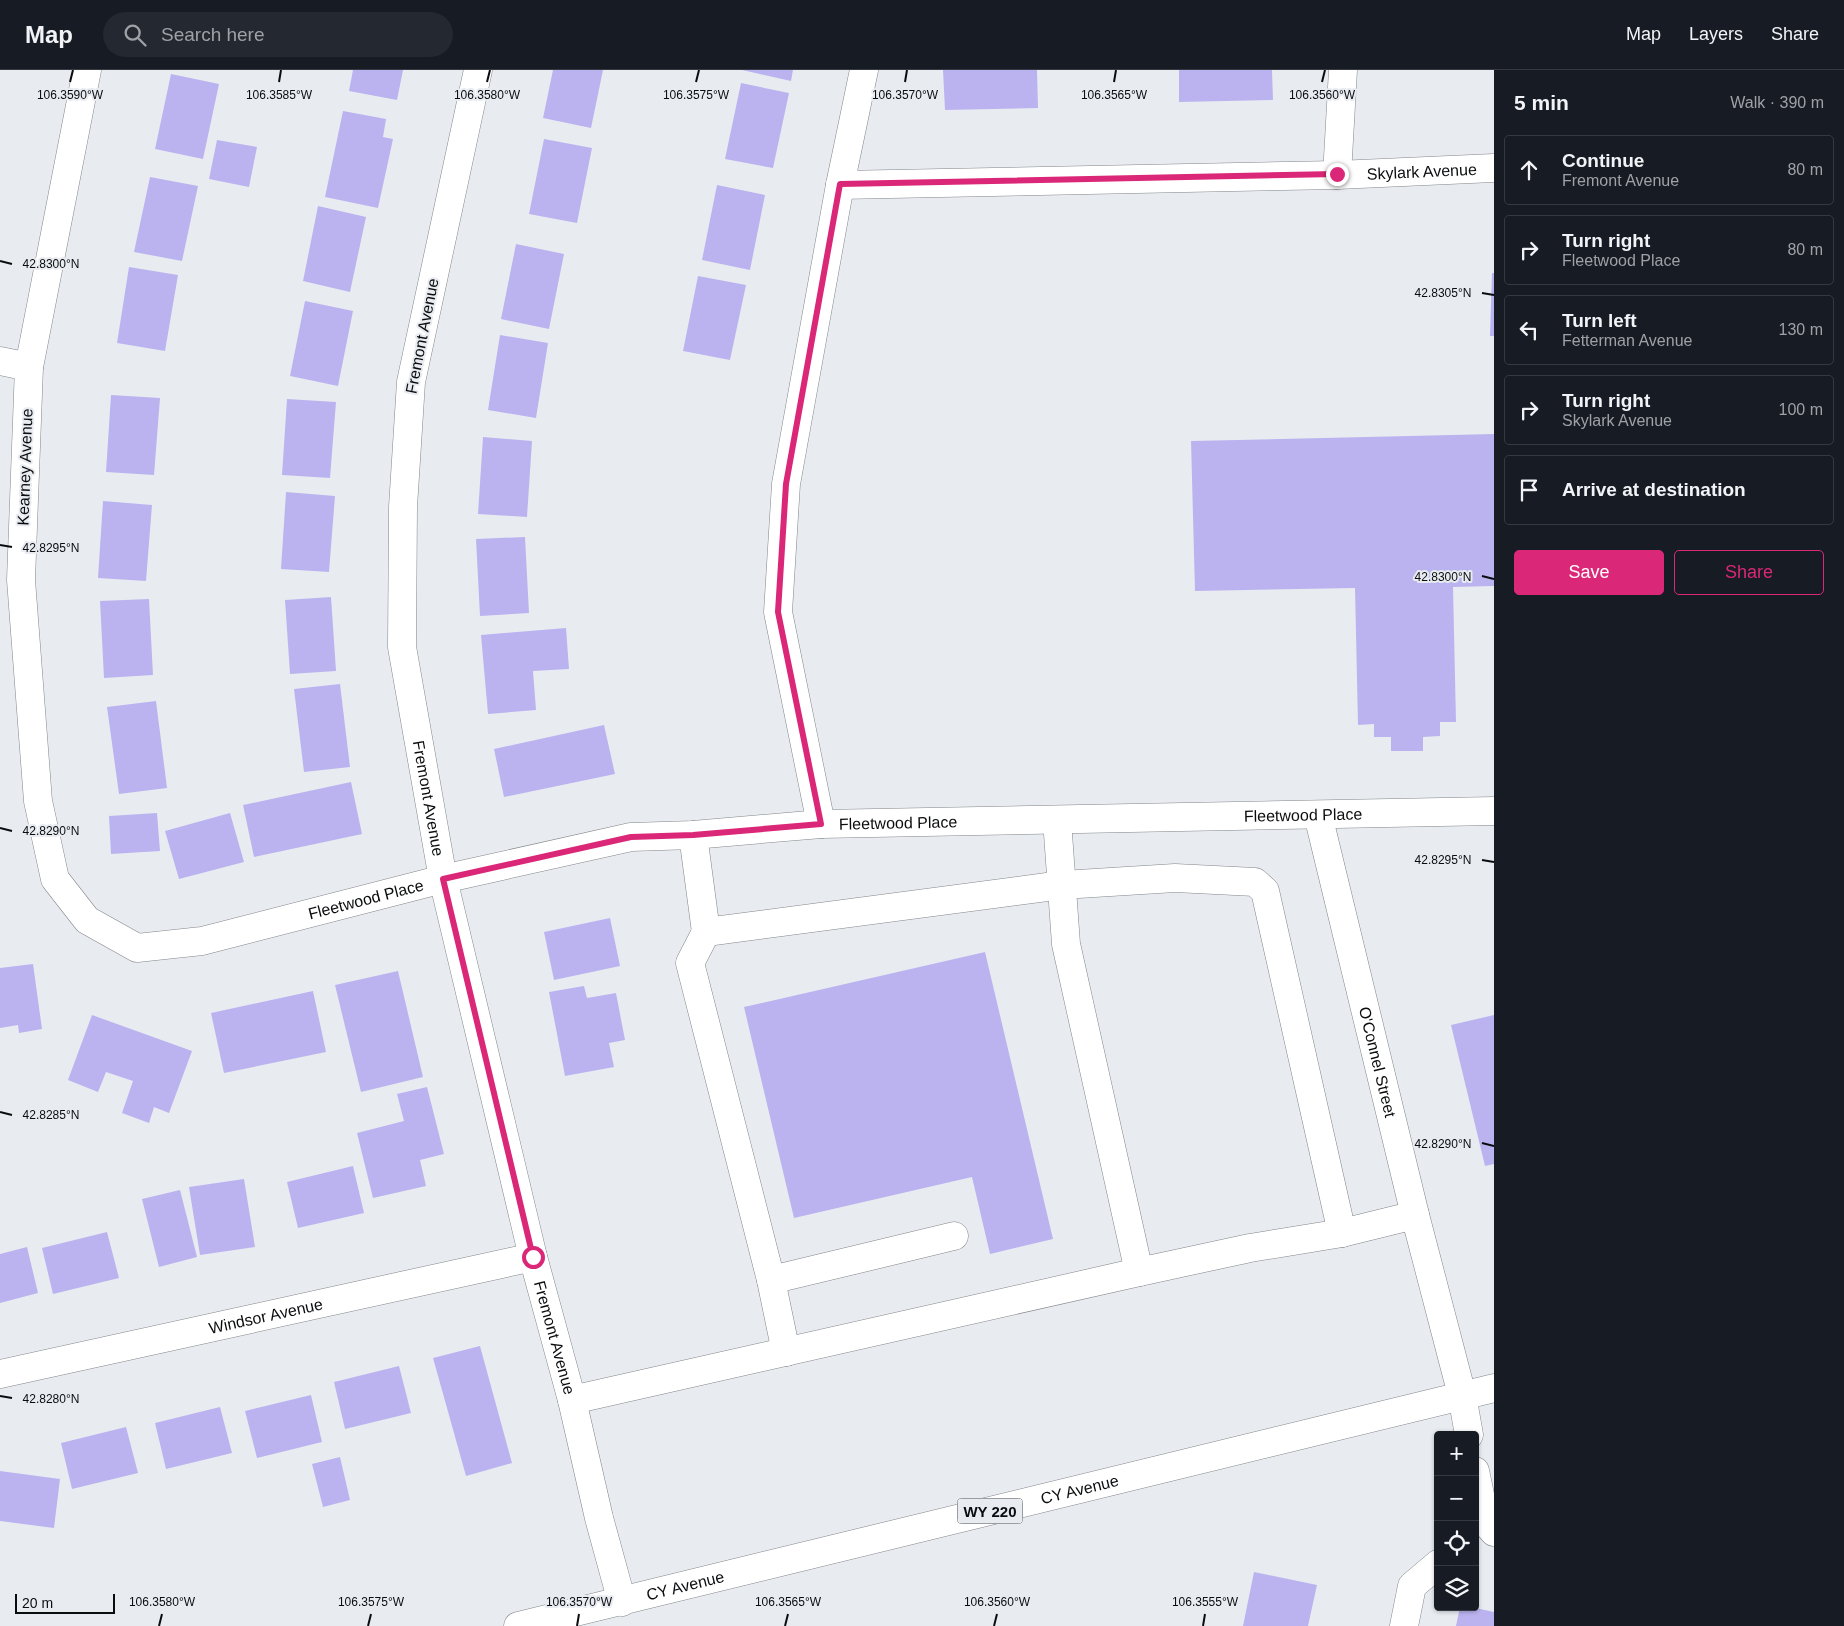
<!DOCTYPE html>
<html lang="en">
<head>
<meta charset="utf-8">
<style>
	:root { --surface:#171b24; --page:#242831; --text:#f1f3f6; --muted:#9ea1a6; --line:#363941; --accent:#db2777 }
	body { margin:0; font-family:Helvetica,sans-serif; background:var(--page); color:var(--text) }
	.controls { position:absolute; right:15px; bottom:15px; display:grid; overflow:hidden; border-radius:5px; box-shadow:0 1px 4px #0004 }
	.controls button { width:45px; height:45px; display:grid; place-items:center; padding:0; border:0; border-bottom:1px solid var(--line); background:var(--surface); color:var(--text); font:25px sans-serif }
	.scale { position:absolute; left:15px; bottom:12px; width:100px; box-sizing:border-box; padding-left:5px; border:2px solid #0b0c0e; border-top:0; font-size:14px; line-height:18px; white-space:nowrap; color:#0b0c0e; -webkit-text-stroke:4px #e8ecf1; paint-order:stroke }
	.stop { position:absolute; width:15px; height:15px; margin:-11px; border:4px solid #db2777; border-radius:50%; background:#fff }
	.stop.end { background:#db2777; border-color:#fff; box-shadow:0 1px 5px #0008 }
	.list { margin:0; padding:0; list-style:none }
	h2 { display:flex; justify-content:space-between; align-items:center; height:65px; margin:0; padding:0 20px; font-size:21px }
	h2 small { font-size:16px; font-weight:400; color:var(--muted) }
	.list li { display:grid; grid-template-columns:32px 1fr auto; gap:15px; align-items:center; box-sizing:border-box; height:70px; margin:0 10px 10px; padding:0 10px; border:1px solid var(--line); border-radius:5px }
	.list b { display:block; font-size:19px; white-space:nowrap }
	.list p { margin:0; font-size:16px; white-space:nowrap; color:var(--muted) }
	.list em { font-size:16px; font-style:normal; color:var(--muted) }
	.actions { display:flex; gap:10px; padding:15px 20px }
	.actions a { flex:1; padding:11px 0; border:1px solid var(--accent); border-radius:5px; text-align:center; font-size:18px; color:var(--accent) }
	.actions .main { background:var(--accent); color:#fff }
	.icon { flex:none; width:28px; height:28px; fill:none; stroke:currentColor; stroke-width:2; stroke-linecap:round; stroke-linejoin:round }
	.map { position:relative; flex:none; width:1494px; height:1556px; overflow:hidden }
	header { display:flex; align-items:center; gap:30px; box-sizing:border-box; height:70px; padding:0 25px; background:var(--surface); border-bottom:1px solid var(--line) }
	header strong { font-size:24px }
	nav { display:flex; gap:28px; margin-inline-start:auto; font-size:18px }
	.search { width:350px; height:45px; background:var(--page); display:flex; align-items:center; gap:12px; box-sizing:border-box; padding:0 18px; border-radius:28px; color:var(--muted); font-size:19px }
	main { display:flex }
	aside { flex:1; background:var(--surface) }
	.map>svg:first-child { display:block }
</style>
</head>
<body>
<header>
<strong>Map</strong>
<div class="search"><svg class="icon" aria-label="search" viewBox="0 0 24 24"><circle cx="10" cy="10" r="6"/><path d="M15 15l6 6"/></svg>Search here</div>
<nav><a>Map</a><a>Layers</a><a>Share</a></nav>
</header>
<main>
<div class="map">
<svg width="1494" height="1556" viewBox="0 0 1494 1556">
	<rect width="100%" height="100%" fill="#e8ecf1"/>
	<!-- building -->
	<g fill="#bbb3ef">
		<path d="M353 0H403L397 30 349 21Z"/>
		<path d="M553 0H603L591 58 543 48Z"/>
		<path d="M742 0H793L791 11Z"/>
		<path d="M943 0H1037L1038 38 945 40Z"/>
		<path d="M1179 0H1272L1273 30 1179 32Z"/>
		<path d="M171 4 219 14 203 89 155 79Z"/>
		<path d="M741 13 789 23 773 98 725 89Z"/>
		<path d="M343 41 386 49 383 67 393 69 378 138 325 127Z"/>
		<path d="M544 69 592 78 577 153 529 144Z"/>
		<path d="M217 70 257 77 249 117 209 109Z"/>
		<path d="M150 107 198 116 182 191 134 182Z"/>
		<path d="M717 115 765 125 750 200 702 190Z"/>
		<path d="M318 136 366 147 350 222 303 211Z"/>
		<path d="M516 174 564 184 549 259 501 249Z"/>
		<path d="M129 197 178 205 165 281 117 273Z"/>
		<path d="M1492 203H1494V266H1490Z"/>
		<path d="M698 206 746 215 730 290 683 281Z"/>
		<path d="M305 231 353 241 338 316 290 306Z"/>
		<path d="M500 265 548 273 536 348 488 340Z"/>
		<path d="M111 325 160 328 154 405 106 402Z"/>
		<path d="M287 329 336 332 330 408 282 405Z"/>
		<path d="M1494 364V516L1453 517 1456 652H1440V666L1423 667V681H1391V667H1374V654L1358 655 1355 518 1195 521 1191 371Z"/>
		<path d="M483 367 532 371 527 447 478 444Z"/>
		<path d="M286 422 335 426 329 502 281 499Z"/>
		<path d="M103 431 152 435 146 511 98 508Z"/>
		<path d="M525 467 529 543 480 546 476 469Z"/>
		<path d="M331 527 336 601 290 604 285 530Z"/>
		<path d="M149 529 153 605 104 608 100 531Z"/>
		<path d="M566 558 569 599 533 601 536 640 488 644 481 565Z"/>
		<path d="M340 614 350 697 304 702 294 619Z"/>
		<path d="M156 631 167 718 119 724 107 637Z"/>
		<path d="M604 655 615 704 504 727 494 679Z"/>
		<path d="M351 712 362 764 254 787 243 735Z"/>
		<path d="M157 743 160 781 111 784 109 746Z"/>
		<path d="M230 743 244 792 179 809 165 761Z"/>
		<path d="M610 848 620 896 554 910 544 862Z"/>
		<path d="M985 882 1053 1169 990 1184 972 1107 794 1148 744 937Z"/>
		<path d="M33 894 42 959 19 963 18 955 0 958V898Z"/>
		<path d="M398 901 423 1007 361 1022 335 915Z"/>
		<path d="M584 916 587 928 616 923 625 970 609 973 614 997 565 1006 549 922Z"/>
		<path d="M313 921 326 982 224 1003 211 943Z"/>
		<path d="M92 945 192 981 169 1043 154 1037 149 1053 122 1043 133 1011 106 1002 98 1022 68 1010Z"/>
		<path d="M1494 945V1094L1485 1096 1451 955Z"/>
		<path d="M427 1017 444 1084 420 1090 426 1116 373 1128 357 1063 404 1051 397 1024Z"/>
		<path d="M353 1096 364 1143 298 1158 287 1112Z"/>
		<path d="M244 1109 255 1177 200 1185 189 1117Z"/>
		<path d="M180 1120 197 1187 159 1197 142 1129Z"/>
		<path d="M107 1162 119 1208 53 1224 42 1178Z"/>
		<path d="M27 1177 38 1223 0 1233V1184Z"/>
		<path d="M480 1276 512 1393 466 1406 433 1288Z"/>
		<path d="M399 1296 411 1343 345 1359 334 1312Z"/>
		<path d="M311 1325 322 1372 257 1388 245 1341Z"/>
		<path d="M220 1337 232 1383 166 1399 155 1353Z"/>
		<path d="M126 1357 138 1403 72 1419 61 1373Z"/>
		<path d="M340 1387 350 1430 323 1437 312 1394Z"/>
		<path d="M0 1401 60 1409 54 1458 0 1451Z"/>
		<path d="M1254 1502 1317 1515 1308 1556H1243Z"/>
		<path d="M1460 1537H1471L1494 1542V1556H1456Z"/>
	</g>
	<g fill="none" stroke-linecap="round" stroke-linejoin="round">
		<defs>
			<g id="minor">
				<path id="s1" d="M87 0 29 297 21 510 38 731 55 809 87 850 137 878 202 871 443 809 631 767 693 765 821 754 1494 741"/>
				<path id="s2" d="M478 0 411 312 403 437 402 577 443 809 533 1187 572 1330 599 1448 622 1532"/>
				<path d="M1337 105 1343 0"/>
				<path id="s3" d="M840 115 1337 105 1494 98"/>
				<path d="M0 291 29 297"/>
				<path id="s4" d="M1318 745 1415 1145 1462 1325 1469 1365"/>
				<path d="M1057 750 1066 874 1139 1202"/>
				<path d="M821 754 778 542 786 414 840 115 864 0"/>
				<path d="M693 765 706 862"/>
				<path d="M771 1210 954 1166"/>
				<path d="M786 1282 771 1210 690 893 706 862 1062 815 1175 808 1255 812 1265 821 1342 1163"/>
				<path id="s5" d="M0 1304 533 1187"/>
				<path d="M572 1330 1139 1202 1250 1178 1342 1163 1415 1145"/>
				<path d="M1475 1401 1486 1453 1494 1462"/>
				<path d="M1404 1556 1412 1516 1438 1494"/>
			</g>
			<g id="major">
				<path id="s6" d="M518 1556 1494 1318"/>
			</g>
		</defs>
		<!-- minor casing -->
		<use href="#minor" stroke="#828689" stroke-width="29"/>
		<!-- major casing -->
		<use href="#major" stroke="#828689" stroke-width="29"/>
		<!-- minor -->
		<use href="#minor" stroke="#fff" stroke-width="28"/>
		<!-- major -->
		<use href="#major" stroke="#fff" stroke-width="28"/>
	</g>
	<g fill="none" stroke-linecap="round" stroke-linejoin="round">
		<!-- route -->
		<path stroke="#db2777" stroke-width="6" d="M533 1187 443 809 631 767 693 765 821 754 778 542 786 414 840 114 1337 104"/>
	</g>
	<!-- ticks -->
	<path fill="none" stroke="#0b0c0e" stroke-width="2" d="M70 12 73 0M279 12 281 0M487 12 490 0M696 12 699 0M905 12 907 0M1114 12 1116 0M1322 12 1325 0M0 191 12 194M1482 223 1494 225M0 475 12 477M1482 506 1494 509M0 758 12 761M1482 790 1494 792M0 1042 12 1045M1482 1073 1494 1076M0 1326 12 1328M159 1556 162 1544M368 1556 371 1544M577 1556 579 1544M785 1556 788 1544M994 1556 997 1544M1203 1556 1205 1544"/>
	<g text-anchor="middle" dominant-baseline="central" stroke-width="4" stroke-linejoin="round" paint-order="stroke">
		<!-- shield labels -->
		<rect fill="#e8ecf1" stroke="#4d4f52" stroke-width="1" x="957.5" y="1428.5" width="65" height="25" rx="4"/>
		<g font-size="15" font-weight="bold" fill="#0b0c0e">
			<text x="990" y="1441">WY 220</text>
		</g>
		<!-- street labels -->
		<g font-size="16" fill="#0b0c0e" stroke="#e8ecf1">
			<text stroke="none"><textPath href="#s3" startOffset="582">Skylark Avenue</textPath></text>
			<text transform="translate(422 266) rotate(-79)">Fremont Avenue</text>
			<text transform="translate(25 397) rotate(-88)">Kearney Avenue</text>
			<text stroke="none"><textPath href="#s2" startOffset="738">Fremont Avenue</textPath></text>
			<text stroke="none"><textPath href="#s1" startOffset="2106">Fleetwood Place</textPath></text>
			<text stroke="none"><textPath href="#s1" startOffset="1701">Fleetwood Place</textPath></text>
			<text stroke="none"><textPath href="#s1" startOffset="1161">Fleetwood Place</textPath></text>
			<text stroke="none"><textPath href="#s4" startOffset="254">O'Connel Street</textPath></text>
			<text stroke="none"><textPath href="#s5" startOffset="272">Windsor Avenue</textPath></text>
			<text stroke="none"><textPath href="#s2" startOffset="1292">Fremont Avenue</textPath></text>
			<text stroke="none"><textPath href="#s6" startOffset="578">CY Avenue</textPath></text>
			<text stroke="none"><textPath href="#s6" startOffset="172">CY Avenue</textPath></text>
		</g>
	</g>
	<g font-size="12" text-anchor="middle" fill="#0b0c0e" stroke="#e8ecf1" stroke-width="4" stroke-linejoin="round" paint-order="stroke">
		<text x="70" y="29">106.3590°W</text>
		<text x="279" y="29">106.3585°W</text>
		<text x="487" y="29">106.3580°W</text>
		<text x="696" y="29">106.3575°W</text>
		<text x="905" y="29">106.3570°W</text>
		<text x="1114" y="29">106.3565°W</text>
		<text x="1322" y="29">106.3560°W</text>
		<text x="51" y="198">42.8300°N</text>
		<text x="1443" y="227">42.8305°N</text>
		<text x="51" y="482">42.8295°N</text>
		<text x="1443" y="511">42.8300°N</text>
		<text x="51" y="765">42.8290°N</text>
		<text x="1443" y="794">42.8295°N</text>
		<text x="51" y="1049">42.8285°N</text>
		<text x="1443" y="1078">42.8290°N</text>
		<text x="51" y="1333">42.8280°N</text>
		<text x="162" y="1536">106.3580°W</text>
		<text x="371" y="1536">106.3575°W</text>
		<text x="579" y="1536">106.3570°W</text>
		<text x="788" y="1536">106.3565°W</text>
		<text x="997" y="1536">106.3560°W</text>
		<text x="1205" y="1536">106.3555°W</text>
	</g>
</svg>
<div class="controls">
<button>+</button>
<button>−</button>
<button><svg class="icon" aria-label="locate" viewBox="0 0 24 24"><circle cx="12" cy="12" r="6"/><path d="M12 2v4M12 18v4M2 12h4M18 12h4"/></svg></button>
<button><svg class="icon" aria-label="layers" viewBox="0 0 24 24"><path d="M12 4l9 5-9 5-9-5zM3 14l9 5 9-5"/></svg></button>
</div>
<div class="scale">20 m</div>
<div class="stop" style="left:533px;top:1187px"></div>
<div class="stop end" style="left:1337px;top:104px"></div>
</div>
<aside>
<h2>5 min<small>Walk · 390 m</small></h2>
<ul class="list">
<li><svg class="icon" aria-label="ahead" viewBox="0 0 24 24"><path d="M12 20V5M6 11l6-6 6 6"/></svg><div><b>Continue</b><p>Fremont Avenue</p></div><em>80 m</em></li>
<li><svg class="icon" aria-label="right" viewBox="0 0 24 24"><path d="M7 20v-9h11M14 6l5 5-5 5"/></svg><div><b>Turn right</b><p>Fleetwood Place</p></div><em>80 m</em></li>
<li><svg class="icon" aria-label="left" viewBox="0 0 24 24"><path d="M17 20v-9H6M10 6l-5 5 5 5"/></svg><div><b>Turn left</b><p>Fetterman Avenue</p></div><em>130 m</em></li>
<li><svg class="icon" aria-label="right" viewBox="0 0 24 24"><path d="M7 20v-9h11M14 6l5 5-5 5"/></svg><div><b>Turn right</b><p>Skylark Avenue</p></div><em>100 m</em></li>
<li><svg class="icon" aria-label="arrive" viewBox="0 0 24 24"><path d="M6 21V4h12l-3 4 3 4H6"/></svg><div><b>Arrive at destination</b></div></li>
</ul>
<div class="actions"><a class="main">Save</a><a>Share</a></div>
</aside>
</main>
</body>
</html>
